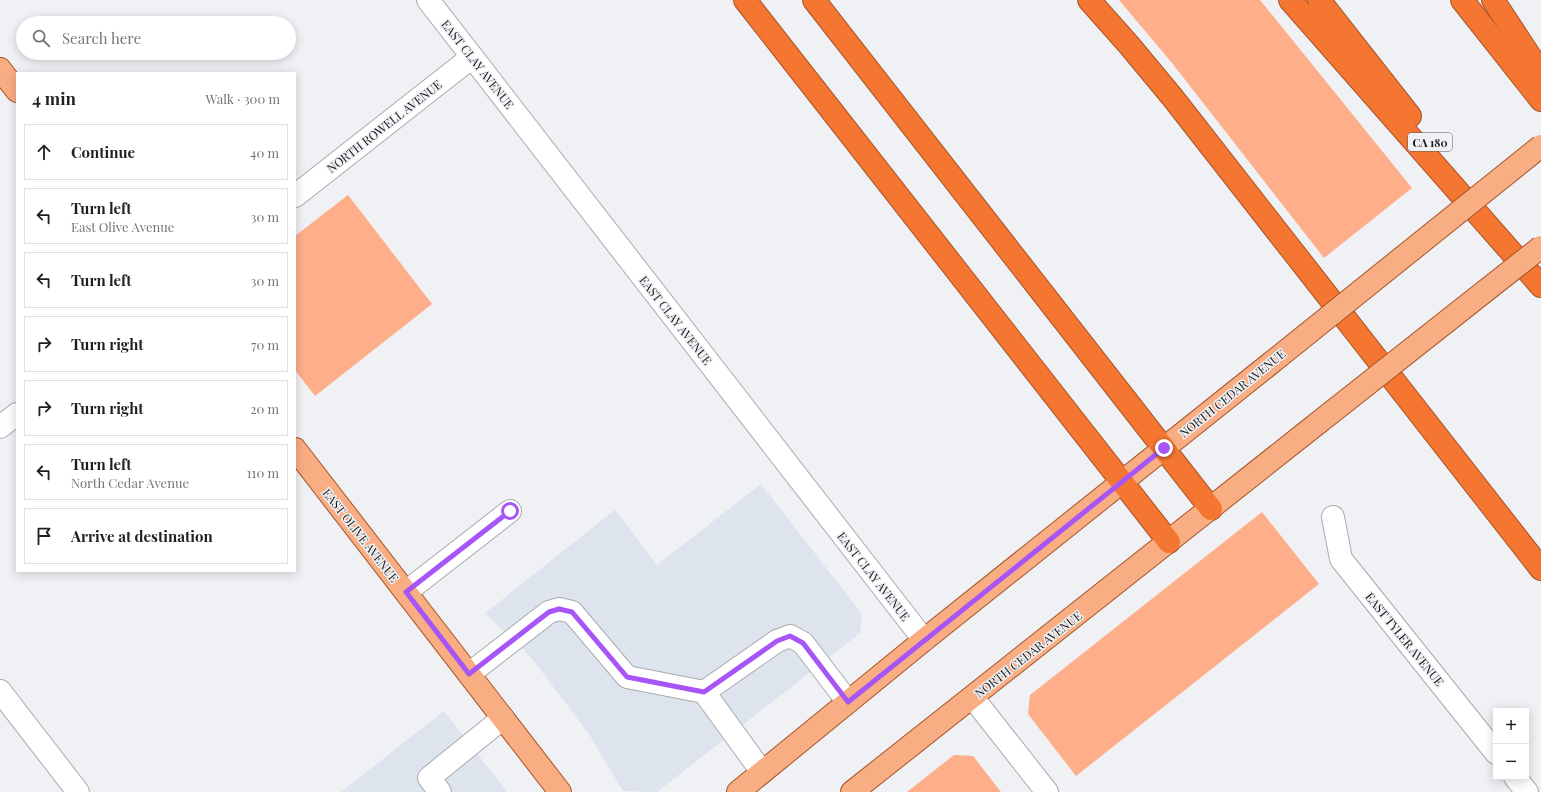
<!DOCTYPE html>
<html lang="en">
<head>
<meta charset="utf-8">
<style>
	:root { --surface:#fff; --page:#f6f6f6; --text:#202124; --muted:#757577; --line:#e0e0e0 }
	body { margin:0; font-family:"Playfair Display",serif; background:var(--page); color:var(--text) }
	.controls { position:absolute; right:12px; bottom:12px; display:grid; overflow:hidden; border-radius:0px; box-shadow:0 2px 10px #0003 }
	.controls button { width:36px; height:36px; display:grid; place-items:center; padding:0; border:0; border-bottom:1px solid var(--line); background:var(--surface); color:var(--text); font:20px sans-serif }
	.stop { position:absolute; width:12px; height:12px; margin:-9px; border:3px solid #a855f7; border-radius:50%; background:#fff }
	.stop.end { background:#a855f7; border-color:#fff; box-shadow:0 1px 4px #0008 }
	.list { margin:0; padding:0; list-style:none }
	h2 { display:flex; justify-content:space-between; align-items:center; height:52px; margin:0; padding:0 16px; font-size:17px }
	h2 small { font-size:13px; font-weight:400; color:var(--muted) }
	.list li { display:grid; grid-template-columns:26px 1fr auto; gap:12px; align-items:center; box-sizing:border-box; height:56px; margin:0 8px 8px; padding:0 8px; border:1px solid var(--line); border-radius:0px }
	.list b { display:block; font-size:15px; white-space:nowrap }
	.list p { margin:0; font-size:13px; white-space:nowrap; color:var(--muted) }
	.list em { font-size:13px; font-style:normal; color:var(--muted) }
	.icon { flex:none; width:22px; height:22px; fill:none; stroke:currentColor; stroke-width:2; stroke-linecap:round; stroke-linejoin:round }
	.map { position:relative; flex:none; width:1541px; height:792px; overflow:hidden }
	.search { position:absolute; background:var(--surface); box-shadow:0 2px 10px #0003; left:16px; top:16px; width:280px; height:44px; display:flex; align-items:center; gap:10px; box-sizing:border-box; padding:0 14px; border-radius:22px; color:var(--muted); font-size:15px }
	.panel { position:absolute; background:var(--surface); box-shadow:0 2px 10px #0003; left:16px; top:72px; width:280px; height:500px; border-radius:0px }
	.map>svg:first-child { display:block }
</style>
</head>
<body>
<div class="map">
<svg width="1541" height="792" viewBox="0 0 1541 792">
	<rect width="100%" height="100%" fill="#eff1f5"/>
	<!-- built -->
	<g fill="#dde4ed">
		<path d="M761 484 862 614 860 633 657 792 623 791 589 734 530 656 485 613 615 510 657 565Z"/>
		<path d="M444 711 507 792H341Z"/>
	</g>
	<!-- green -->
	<g fill="#feae89">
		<path d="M1119 0H1260L1412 188 1324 258 1172 63Z"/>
		<path d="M348 195 432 304 315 396 295 370V236Z"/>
		<path d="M1262 512 1319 584 1076 776 1028 714 1030 695Z"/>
		<path d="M954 755 973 756 1001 792H907Z"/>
	</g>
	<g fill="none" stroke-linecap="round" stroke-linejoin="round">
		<defs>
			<g id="minor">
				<path d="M428 0 924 640"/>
				<path d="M295 196 472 57"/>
				<path d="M0 427 17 414"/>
				<path d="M1333 517 1341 559 1496 753"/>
				<path d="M406 592 510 511"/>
				<path d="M469 674 549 612 559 609 572 612 627 677 704 692 777 641 790 636 803 643 848 702"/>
				<path d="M0 691 78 792"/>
				<path d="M704 692 762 772"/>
				<path d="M973 698 1047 792"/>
				<path d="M1515 777 1527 792"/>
				<path d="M440 792 429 778 503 718"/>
			</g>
			<g id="major">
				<path d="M0 69 17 91"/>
				<path d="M295 449 560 792"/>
				<path d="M738 792 924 640 1271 363"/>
				<path d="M852 792 1318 423"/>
			</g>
			<g id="highway">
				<path d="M745 0 1169 542"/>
				<path d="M814 0 1211 509"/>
				<path d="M1089 0 1129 45 1173 98 1541 569"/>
				<path d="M1290 0 1541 286"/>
				<path d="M1319 0 1410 116"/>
				<path d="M1462 0 1541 100"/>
				<path d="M1493 0 1541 73"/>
			</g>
		</defs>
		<!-- minor casing -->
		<use href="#minor" stroke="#a9abae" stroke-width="24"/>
		<!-- major casing -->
		<use href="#major" stroke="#a75428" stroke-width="24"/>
		<!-- highway casing -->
		<use href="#highway" stroke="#a75428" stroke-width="24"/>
		<!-- minor -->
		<use href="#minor" stroke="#fff" stroke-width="22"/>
		<!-- major -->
		<use href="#major" stroke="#f9ad83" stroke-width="22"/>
		<!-- highway -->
		<use href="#highway" stroke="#f57631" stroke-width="22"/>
		<defs>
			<g id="major-bridge">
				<path d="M1271 363 1541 146"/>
				<path d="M1318 423 1541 247"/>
			</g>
		</defs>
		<!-- major-bridge casing -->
		<use href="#major-bridge" stroke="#a75428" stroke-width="24" stroke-linecap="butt"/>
		<!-- major-bridge -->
		<use href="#major-bridge" stroke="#f9ad83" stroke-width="22"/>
	</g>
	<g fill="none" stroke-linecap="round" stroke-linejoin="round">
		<!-- route -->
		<path stroke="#a855f7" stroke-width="5" d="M510 511 406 592 469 674 549 612 559 609 572 612 627 677 704 692 777 641 790 636 803 643 848 702 1164 448"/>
	</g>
	<g text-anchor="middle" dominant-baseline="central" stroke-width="3" stroke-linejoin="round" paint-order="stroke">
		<!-- shield labels -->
		<rect fill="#eff1f5" stroke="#56585a" stroke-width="1" x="1408" y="133" width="44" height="18" rx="3"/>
		<g font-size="11" font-weight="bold" fill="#151617">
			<text x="1430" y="142">CA 180</text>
		</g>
		<!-- street labels -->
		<g font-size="12" fill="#151617" stroke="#eff1f5">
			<text transform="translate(478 64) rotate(52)">EAST CLAY AVENUE</text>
			<text transform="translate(384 126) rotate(-38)">NORTH ROWELL AVENUE</text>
			<text transform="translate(676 320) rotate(52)">EAST CLAY AVENUE</text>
			<text transform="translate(1232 393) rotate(-39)">NORTH CEDAR AVENUE</text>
			<text transform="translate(361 535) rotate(52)">EAST OLIVE AVENUE</text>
			<text transform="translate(874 576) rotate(52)">EAST CLAY AVENUE</text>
			<text transform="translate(1405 639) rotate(51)">EAST TYLER AVENUE</text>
			<text transform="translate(1028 654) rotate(-38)">NORTH CEDAR AVENUE</text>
		</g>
	</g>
</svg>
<div class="controls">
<button>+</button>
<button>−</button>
</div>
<div class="stop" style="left:510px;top:511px"></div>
<div class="stop end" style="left:1164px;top:448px"></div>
<div class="search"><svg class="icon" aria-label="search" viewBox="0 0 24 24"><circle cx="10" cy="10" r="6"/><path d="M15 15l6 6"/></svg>Search here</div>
<section class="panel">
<h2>4 min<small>Walk · 300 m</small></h2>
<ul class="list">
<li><svg class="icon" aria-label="ahead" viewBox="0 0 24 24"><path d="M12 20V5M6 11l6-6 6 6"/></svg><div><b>Continue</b></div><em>40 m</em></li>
<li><svg class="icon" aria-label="left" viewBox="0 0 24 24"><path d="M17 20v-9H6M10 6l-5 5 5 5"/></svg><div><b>Turn left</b><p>East Olive Avenue</p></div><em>30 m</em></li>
<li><svg class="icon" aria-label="left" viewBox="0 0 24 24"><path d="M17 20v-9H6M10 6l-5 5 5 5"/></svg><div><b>Turn left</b></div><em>30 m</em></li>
<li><svg class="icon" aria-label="right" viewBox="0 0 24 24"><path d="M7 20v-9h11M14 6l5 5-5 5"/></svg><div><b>Turn right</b></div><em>70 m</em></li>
<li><svg class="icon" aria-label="right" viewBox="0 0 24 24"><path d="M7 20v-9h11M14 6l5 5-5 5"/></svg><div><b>Turn right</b></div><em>20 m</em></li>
<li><svg class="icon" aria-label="left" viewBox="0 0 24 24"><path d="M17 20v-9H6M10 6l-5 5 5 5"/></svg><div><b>Turn left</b><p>North Cedar Avenue</p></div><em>110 m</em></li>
<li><svg class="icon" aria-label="arrive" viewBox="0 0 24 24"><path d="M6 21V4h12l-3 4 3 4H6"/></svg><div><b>Arrive at destination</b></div></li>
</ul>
</section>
</div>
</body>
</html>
